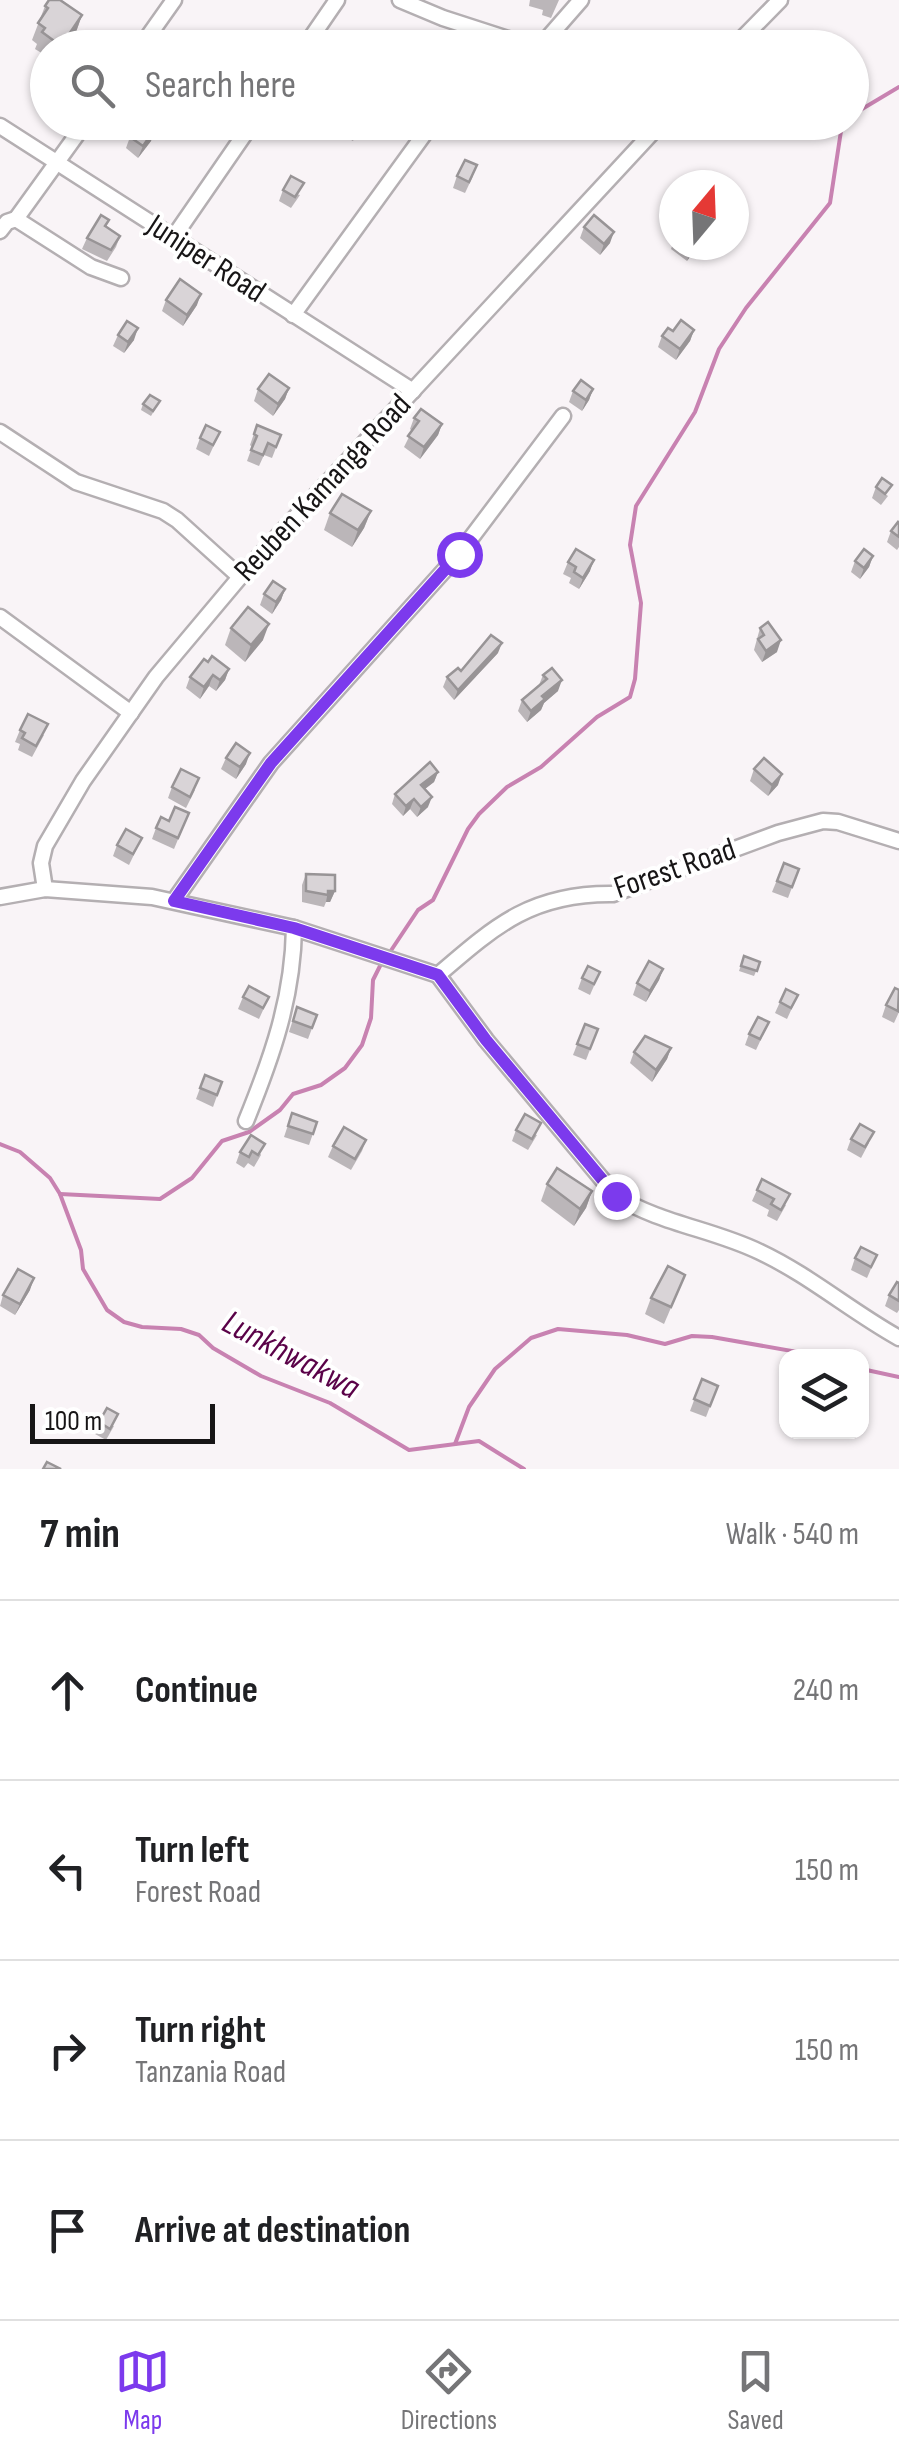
<!DOCTYPE html>
<html lang="en">
<head>
<meta charset="utf-8">
<style>
	:root { --surface:#fff; --page:#f6f6f6; --text:#202124; --muted:#757577; --line:#e0e0e0; --accent:#7c3aed }
	body { margin:0; font-family:"Sofia Sans Condensed",sans-serif; background:var(--page); color:var(--text) }
	.controls { position:absolute; right:30px; bottom:30px; display:grid; overflow:hidden; border-radius:20px; box-shadow:0 2px 8px #0004 }
	.controls button { width:90px; height:90px; display:grid; place-items:center; padding:0; border:0; border-bottom:2px solid var(--line); background:var(--surface); color:var(--text); font:50px sans-serif }
	.compass { position:absolute; left:659px; top:170px; width:90px; height:90px; border-radius:50%; background:var(--surface); box-shadow:0 2px 8px #0004; rotate:19deg }
	.scale { position:absolute; left:30px; bottom:25px; width:185px; box-sizing:border-box; padding-left:10px; border:5px solid #171516; border-top:0; font-size:28px; line-height:35px; white-space:nowrap; color:#171516; -webkit-text-stroke:8px #fff; paint-order:stroke }
	.stop { position:absolute; width:30px; height:30px; margin:-22px; border:8px solid #7c3aed; border-radius:50%; background:#fff }
	.stop.end { background:#7c3aed; border-color:#fff; box-shadow:0 2px 10px #0008 }
	.list { margin:0; padding:0; list-style:none }
	h2 { display:flex; justify-content:space-between; align-items:center; height:130px; margin:0; padding:0 40px; font-size:42px }
	h2 small { font-size:32px; font-weight:400; color:var(--muted) }
	.list li { display:grid; grid-template-columns:65px 1fr auto; gap:30px; align-items:center; box-sizing:border-box; height:180px; padding:0 40px; border-top:2px solid var(--line) }
	.list b { display:block; font-size:38px; white-space:nowrap }
	.list p { margin:0; font-size:32px; white-space:nowrap; color:var(--muted) }
	.list em { font-size:32px; font-style:normal; color:var(--muted) }
	.icon { flex:none; width:55px; height:55px; fill:none; stroke:currentColor; stroke-width:2; stroke-linecap:round; stroke-linejoin:round }
	.map { position:relative; flex:none; width:899px; height:1469px; overflow:hidden }
	.search { position:absolute; background:var(--surface); box-shadow:0 2px 8px #0004; left:30px; right:30px; top:30px; height:110px; display:flex; align-items:center; gap:25px; box-sizing:border-box; padding:0 35px; border-radius:55px; color:var(--muted); font-size:38px }
	.sheet { height:850px; background:var(--surface) }
	nav { display:flex; justify-content:space-around; align-items:center; box-sizing:border-box; height:140px; border-top:2px solid var(--line); background:var(--surface); font-size:28px; color:var(--muted) }
	nav a { display:grid; justify-items:center; gap:5px }
	nav .on { color:var(--accent) }
	.map>svg:first-child { display:block }
</style>
</head>
<body>
<div class="map">
<svg width="899" height="1469" viewBox="0 0 899 1469">
	<rect width="100%" height="100%" fill="#f9f4f7"/>
	<g fill="none" stroke-linecap="round" stroke-linejoin="round">
		<!-- stream -->
		<g stroke="#c882b1" stroke-width="4">
			<path d="M852 115 899 87"/>
			<path d="M388 955 418 910 433 900 468 829 479 814 507 787 541 767 597 717 630 697 635 679 641 603 630 545 636 506 695 412 719 349 746 308 830 203 841 131 846 122"/>
			<path d="M0 1144 20 1152 50 1178 60 1194 81 1250 83 1269 107 1310 124 1322 142 1327 181 1329 199 1335 213 1348 261 1376 330 1403 409 1450 479 1441 524 1469"/>
			<path d="M60 1194 160 1199 192 1178 222 1141 249 1132 280 1110 293 1094 321 1085 345 1068 362 1045 371 1018 373 980 382 962"/>
			<path d="M862 1369 899 1377"/>
			<path d="M455 1444 469 1407 495 1369 531 1338 558 1329 627 1335 665 1344 692 1336 712 1337 820 1356"/>
		</g>
		<defs>
			<g id="street">
				<path d="M400 0 443 18 536 48"/>
				<path d="M140 48 174 0"/>
				<path d="M304 48 337 0"/>
				<path d="M539 48 581 0"/>
				<path d="M733 48 780 0"/>
				<path d="M0 126 413 391"/>
				<path d="M16 219 86 122"/>
				<path d="M0 231 7 222 16 219 91 267 121 278"/>
				<path d="M173 238 253 122"/>
				<path d="M293 315 433 122"/>
				<path d="M0 432 76 482 163 511 177 520 240 577"/>
				<path d="M0 617 131 713"/>
				<path d="M45 889 41 863 45 846 83 781 156 677 240 577 662 122"/>
				<path d="M0 897 45 889 152 897 294 928 438 975"/>
				<path d="M174 901 271 763 459 554 563 416"/>
				<path d="M438 975 486 1040 616 1196C661 1224 713 1229 760 1252 809 1275 852 1312 899 1338"/>
				<path d="M438 975C496 925 532 893 613 894L778 833 823 821 838 822 899 841"/>
				<path d="M246 1121C272 1057 293 998 294 928"/>
			</g>
		</defs>
		<!-- street casing -->
		<use href="#street" stroke="#b4afb2" stroke-width="19"/>
		<!-- street -->
		<use href="#street" stroke="#fff" stroke-width="14"/>
	</g>
	<!-- wall -->
	<g fill="#bbb6b9">
		<path d="M530 0H559L551 18 542 15 543 10 529 6Z"/>
		<path d="M45 6 82 15 76 32 66 48H48V57L35 49 37 44 32 40Z"/>
		<path d="M350 122 361 123 353 141 344 136Z"/>
		<path d="M155 129 151 141 138 158 126 148 130 137Z"/>
		<path d="M457 176H473L465 193 453 188Z"/>
		<path d="M283 190 300 195 291 208 279 201Z"/>
		<path d="M109 220 106 227 120 236 116 247 107 261 82 249 87 238Z"/>
		<path d="M584 227 610 243 600 255 580 238Z"/>
		<path d="M674 241V245H698L687 261 671 249Z"/>
		<path d="M166 300 197 305 183 326 162 311Z"/>
		<path d="M694 330 690 341 676 360 658 347 662 336 673 331Z"/>
		<path d="M118 335 134 340 124 353 113 346Z"/>
		<path d="M289 388 285 399 273 416 254 401 258 389Z"/>
		<path d="M593 389 589 400 582 411 569 402 573 391Z"/>
		<path d="M160 401 151 416 141 410 143 404Z"/>
		<path d="M414 418 442 424 438 435 420 459 404 447 412 431 410 429Z"/>
		<path d="M257 425 281 435 272 458 264 455 259 466 247 461 252 447 250 445Z"/>
		<path d="M220 432 209 456 196 449 200 438Z"/>
		<path d="M876 487 888 496 881 505 872 498Z"/>
		<path d="M371 511 364 528 352 547 324 530 330 513Z"/>
		<path d="M899 523V547L897 550 887 542 891 531Z"/>
		<path d="M873 556 869 567 860 579 851 572 855 561Z"/>
		<path d="M568 562 590 571 579 589 569 583 571 578 563 574Z"/>
		<path d="M285 589 281 600 272 614 260 605 264 594Z"/>
		<path d="M231 628 263 640 245 662 225 645Z"/>
		<path d="M760 628 777 652 762 662 754 650Z"/>
		<path d="M498 653 454 700 443 687 447 677Z"/>
		<path d="M208 662 229 669 225 680 216 691 209 686 200 699 186 688 190 677Z"/>
		<path d="M543 675 558 691 544 703 541 710 527 722 518 711 522 700 539 685Z"/>
		<path d="M20 730 44 735 32 757 18 750 20 744 15 742Z"/>
		<path d="M226 758 246 764 236 779 221 769Z"/>
		<path d="M754 769 778 785 768 796 750 781Z"/>
		<path d="M438 772 434 782 425 789 428 807 417 817 410 809 403 816 392 804 395 794Z"/>
		<path d="M172 787 195 790 186 808 168 798Z"/>
		<path d="M189 813 174 849 152 839 156 828Z"/>
		<path d="M142 838 129 865 113 856 117 845Z"/>
		<path d="M784 863 799 869 788 898 772 892Z"/>
		<path d="M306 874 335 891 330 902H326L324 907 302 902V885Z"/>
		<path d="M744 956 760 962 754 976 739 971Z"/>
		<path d="M663 969 659 980 646 1002 633 995 637 983Z"/>
		<path d="M600 972 590 995 578 989 582 978Z"/>
		<path d="M798 995 787 1019 775 1013 780 1002Z"/>
		<path d="M243 997H269L259 1019 238 1009Z"/>
		<path d="M886 1005 899 1012 894 1023 882 1017Z"/>
		<path d="M297 1007 317 1015 308 1039 289 1032Z"/>
		<path d="M769 1022 756 1050 745 1045 749 1034Z"/>
		<path d="M585 1024 598 1029 586 1060 573 1055Z"/>
		<path d="M671 1048 667 1059 652 1082 630 1063 634 1052Z"/>
		<path d="M205 1075 222 1082 213 1107 196 1099Z"/>
		<path d="M292 1113 317 1122 309 1145 284 1137Z"/>
		<path d="M516 1130 537 1135 528 1150 512 1141Z"/>
		<path d="M251 1135 261 1155 254 1167 248 1163 244 1168 236 1163 240 1152Z"/>
		<path d="M851 1139 869 1143 861 1158 847 1150Z"/>
		<path d="M366 1140 362 1151 351 1170 328 1157 333 1146Z"/>
		<path d="M547 1184 592 1191 586 1208 574 1226 541 1201Z"/>
		<path d="M757 1190 786 1205 777 1221 767 1216 769 1210 752 1201Z"/>
		<path d="M877 1255 867 1278 851 1270 855 1258Z"/>
		<path d="M685 1275 664 1324 645 1314 651 1298Z"/>
		<path d="M899 1283V1310L897 1313 885 1306 889 1295Z"/>
		<path d="M30 1290 15 1315 0 1306 3 1295Z"/>
		<path d="M702 1379 718 1386 706 1417 690 1411Z"/>
		<path d="M99 1422 114 1426 106 1440 95 1434Z"/>
	</g>
	<!-- shaded-wall -->
	<g fill="#989496">
		<path d="M82 15 76 32 66 48H61Z"/>
		<path d="M155 129 151 141 138 158 143 146Z"/>
		<path d="M614 232 610 243 600 255 604 244Z"/>
		<path d="M695 245H698L687 261 691 250Z"/>
		<path d="M201 294 197 305 183 326 187 315Z"/>
		<path d="M138 328 134 340 124 353 128 342Z"/>
		<path d="M694 330 690 341 676 360 680 349Z"/>
		<path d="M289 388 285 399 273 416 278 404Z"/>
		<path d="M593 389 589 400 582 411 586 400Z"/>
		<path d="M442 424 438 435 420 459 424 447Z"/>
		<path d="M371 511 364 528 352 547 358 530Z"/>
		<path d="M873 556 869 567 860 579 864 568Z"/>
		<path d="M594 560 590 571 579 589 583 578Z"/>
		<path d="M285 589 281 600 272 614 276 602Z"/>
		<path d="M269 624 263 640 245 662 251 645Z"/>
		<path d="M781 640 777 652 762 662 766 651Z"/>
		<path d="M502 643 498 653 454 700 458 690Z"/>
		<path d="M229 669 225 680 216 691 220 680Z"/>
		<path d="M213 675 209 686 200 699 204 687Z"/>
		<path d="M562 680 558 691 544 703 541 710 527 722 531 711 542 696Z"/>
		<path d="M250 753 246 764 236 779 240 767Z"/>
		<path d="M438 772 434 782 417 795 421 785Z"/>
		<path d="M782 774 778 785 768 796 772 785Z"/>
		<path d="M432 797 428 807 417 817 421 807Z"/>
		<path d="M414 799 410 809 403 816 406 806Z"/>
		<path d="M328 891H335L330 902H326Z"/>
		<path d="M663 969 659 980 646 1002 650 991Z"/>
		<path d="M671 1048 667 1059 652 1082 656 1070Z"/>
		<path d="M592 1191 586 1208 574 1226 580 1209Z"/>
		<path d="M34 1278 30 1290 15 1315 20 1304Z"/>
	</g>
	<!-- building -->
	<g fill="#d9d4d7" stroke="#989496" stroke-width="2.5">
		<path d="M49 0H60L82 15 61 46 42 32 45 28 38 23 48 8 45 6Z"/>
		<path d="M141 122H146L155 129 143 146 130 137Z"/>
		<path d="M350 122 361 123 355 135 346 131Z"/>
		<path d="M465 160 477 165 469 182 457 176Z"/>
		<path d="M291 176 304 183 295 197 283 190Z"/>
		<path d="M101 215 109 220 105 226 120 236 111 250 87 238Z"/>
		<path d="M594 215 614 232 604 244 584 227Z"/>
		<path d="M180 279 201 294 187 315 166 300Z"/>
		<path d="M681 320 694 330 680 349 662 336 668 328 673 331Z"/>
		<path d="M127 321 138 328 128 342 118 335Z"/>
		<path d="M269 374 289 388 278 404 258 389Z"/>
		<path d="M581 380 593 389 586 400 573 391Z"/>
		<path d="M150 395 160 401 153 411 143 404Z"/>
		<path d="M421 409 442 424 424 447 408 436 419 421 414 418Z"/>
		<path d="M206 425 220 432 213 445 200 438Z"/>
		<path d="M257 425 281 435 276 447 268 443 263 455 251 450 257 436 254 434Z"/>
		<path d="M882 478 892 485 885 494 876 487Z"/>
		<path d="M342 494 371 511 358 530 330 513Z"/>
		<path d="M898 522 899 523V537L891 531Z"/>
		<path d="M576 549 594 560 583 578 574 572 576 567 568 562Z"/>
		<path d="M864 549 873 556 864 568 855 561Z"/>
		<path d="M273 581 285 589 276 602 264 594Z"/>
		<path d="M248 607 269 624 251 645 231 628Z"/>
		<path d="M768 622 781 640 766 651 758 639 764 635 760 628Z"/>
		<path d="M491 635 502 643 458 690 447 677 458 668 461 671Z"/>
		<path d="M212 656 229 669 220 680 213 675 204 687 190 677 204 659 208 662Z"/>
		<path d="M552 668 562 680 542 696 545 699 531 711 522 700 547 679 543 675Z"/>
		<path d="M28 714 48 724 36 746 22 738 25 733 20 730Z"/>
		<path d="M236 743 250 753 240 767 226 758Z"/>
		<path d="M764 758 782 774 772 785 754 769Z"/>
		<path d="M430 762 438 772 421 785 432 797 421 807 414 799 406 806 395 794Z"/>
		<path d="M181 769 199 778 190 797 172 787Z"/>
		<path d="M175 807 189 813 178 838 156 828 161 817 169 821Z"/>
		<path d="M126 829 142 838 133 854 117 845Z"/>
		<path d="M784 863 799 869 792 887 777 881Z"/>
		<path d="M306 874 335 875V891H328V895L306 891Z"/>
		<path d="M744 956 760 962 757 971 741 966Z"/>
		<path d="M649 961 663 969 650 991 637 983Z"/>
		<path d="M588 966 600 972 594 984 582 978Z"/>
		<path d="M249 986 269 997 263 1008 243 997Z"/>
		<path d="M895 988 899 990 898 1011 886 1005Z"/>
		<path d="M786 989 798 995 791 1008 780 1002Z"/>
		<path d="M297 1007 317 1015 312 1028 293 1021Z"/>
		<path d="M758 1017 769 1022 760 1039 749 1034Z"/>
		<path d="M585 1024 598 1029 590 1049 577 1044Z"/>
		<path d="M645 1036 671 1048 656 1070 634 1052Z"/>
		<path d="M205 1075 222 1082 217 1095 200 1088Z"/>
		<path d="M292 1113 317 1122 313 1134 288 1126Z"/>
		<path d="M525 1114 541 1123 532 1139 516 1130Z"/>
		<path d="M860 1124 874 1132 865 1147 851 1139Z"/>
		<path d="M344 1127 366 1140 355 1159 333 1146Z"/>
		<path d="M251 1135 265 1144 258 1155 252 1151 249 1157 240 1152Z"/>
		<path d="M557 1168 592 1191 580 1209 547 1184Z"/>
		<path d="M762 1179 790 1194 781 1210 771 1204 774 1199 757 1190Z"/>
		<path d="M861 1247 877 1255 871 1267 855 1258Z"/>
		<path d="M668 1266 685 1275 671 1307 651 1298Z"/>
		<path d="M18 1269 34 1278 20 1304 3 1295Z"/>
		<path d="M897 1282 899 1283V1301L889 1295Z"/>
		<path d="M702 1379 718 1386 710 1406 694 1399Z"/>
		<path d="M107 1408 118 1414 110 1429 99 1422Z"/>
		<path d="M47 1462 61 1469H43Z"/>
	</g>
	<g fill="none" stroke-linecap="round" stroke-linejoin="round">
		<!-- route -->
		<path stroke="#7c3aed" stroke-width="12" d="M459 554 271 763 174 901 294 928 438 975 486 1040 616 1196"/>
	</g>
	<g text-anchor="middle" dominant-baseline="central" stroke-width="8" stroke-linejoin="round" paint-order="stroke">
		<!-- street labels -->
		<g font-size="32" fill="#171516" stroke="#fff">
			<text transform="translate(206 259) rotate(33)">Juniper Road</text>
			<text transform="translate(323 488) rotate(-47)">Reuben Kamanga Road</text>
			<text transform="translate(675 869) rotate(-19)">Forest Road</text>
		</g>
		<!-- water labels -->
		<g font-size="35" font-style="italic" fill="#5a0248" stroke="#fff">
			<text transform="translate(291 1355) rotate(28)">Lunkhwakwa</text>
		</g>
	</g>
</svg>
<div class="controls">
<button><svg class="icon" aria-label="layers" viewBox="0 0 24 24"><path d="M12 4l9 5-9 5-9-5zM3 14l9 5 9-5"/></svg></button>
</div>
<svg class="compass" viewBox="-18 -18 36 36"><path d="M0-13l5 13h-10z" fill="#e53935"/><path d="M0 13l5-13h-10z" fill="#757577"/></svg>
<div class="scale">100 m</div>
<div class="stop" style="left:459px;top:554px"></div>
<div class="stop end" style="left:616px;top:1196px"></div>
<div class="search"><svg class="icon" aria-label="search" viewBox="0 0 24 24"><circle cx="10" cy="10" r="6"/><path d="M15 15l6 6"/></svg>Search here</div>
</div>
<section class="sheet">
<h2>7 min<small>Walk · 540 m</small></h2>
<ul class="list">
<li><svg class="icon" aria-label="ahead" viewBox="0 0 24 24"><path d="M12 20V5M6 11l6-6 6 6"/></svg><div><b>Continue</b></div><em>240 m</em></li>
<li><svg class="icon" aria-label="left" viewBox="0 0 24 24"><path d="M17 20v-9H6M10 6l-5 5 5 5"/></svg><div><b>Turn left</b><p>Forest Road</p></div><em>150 m</em></li>
<li><svg class="icon" aria-label="right" viewBox="0 0 24 24"><path d="M7 20v-9h11M14 6l5 5-5 5"/></svg><div><b>Turn right</b><p>Tanzania Road</p></div><em>150 m</em></li>
<li><svg class="icon" aria-label="arrive" viewBox="0 0 24 24"><path d="M6 21V4h12l-3 4 3 4H6"/></svg><div><b>Arrive at destination</b></div></li>
</ul>
</section>
<nav>
<a class="on"><svg class="icon" aria-label="map" viewBox="0 0 24 24"><path d="M3 6l6-2 6 2 6-2v14l-6 2-6-2-6 2zM9 4v14M15 6v14"/></svg>Map</a>
<a><svg class="icon" aria-label="directions" viewBox="0 0 24 24"><path d="M12 3l9 9-9 9-9-9zM9 14v-3h6M13 9l2 2-2 2"/></svg>Directions</a>
<a><svg class="icon" aria-label="saved" viewBox="0 0 24 24"><path d="M7 4h10v16l-5-4-5 4z"/></svg>Saved</a>
</nav>
</body>
</html>
